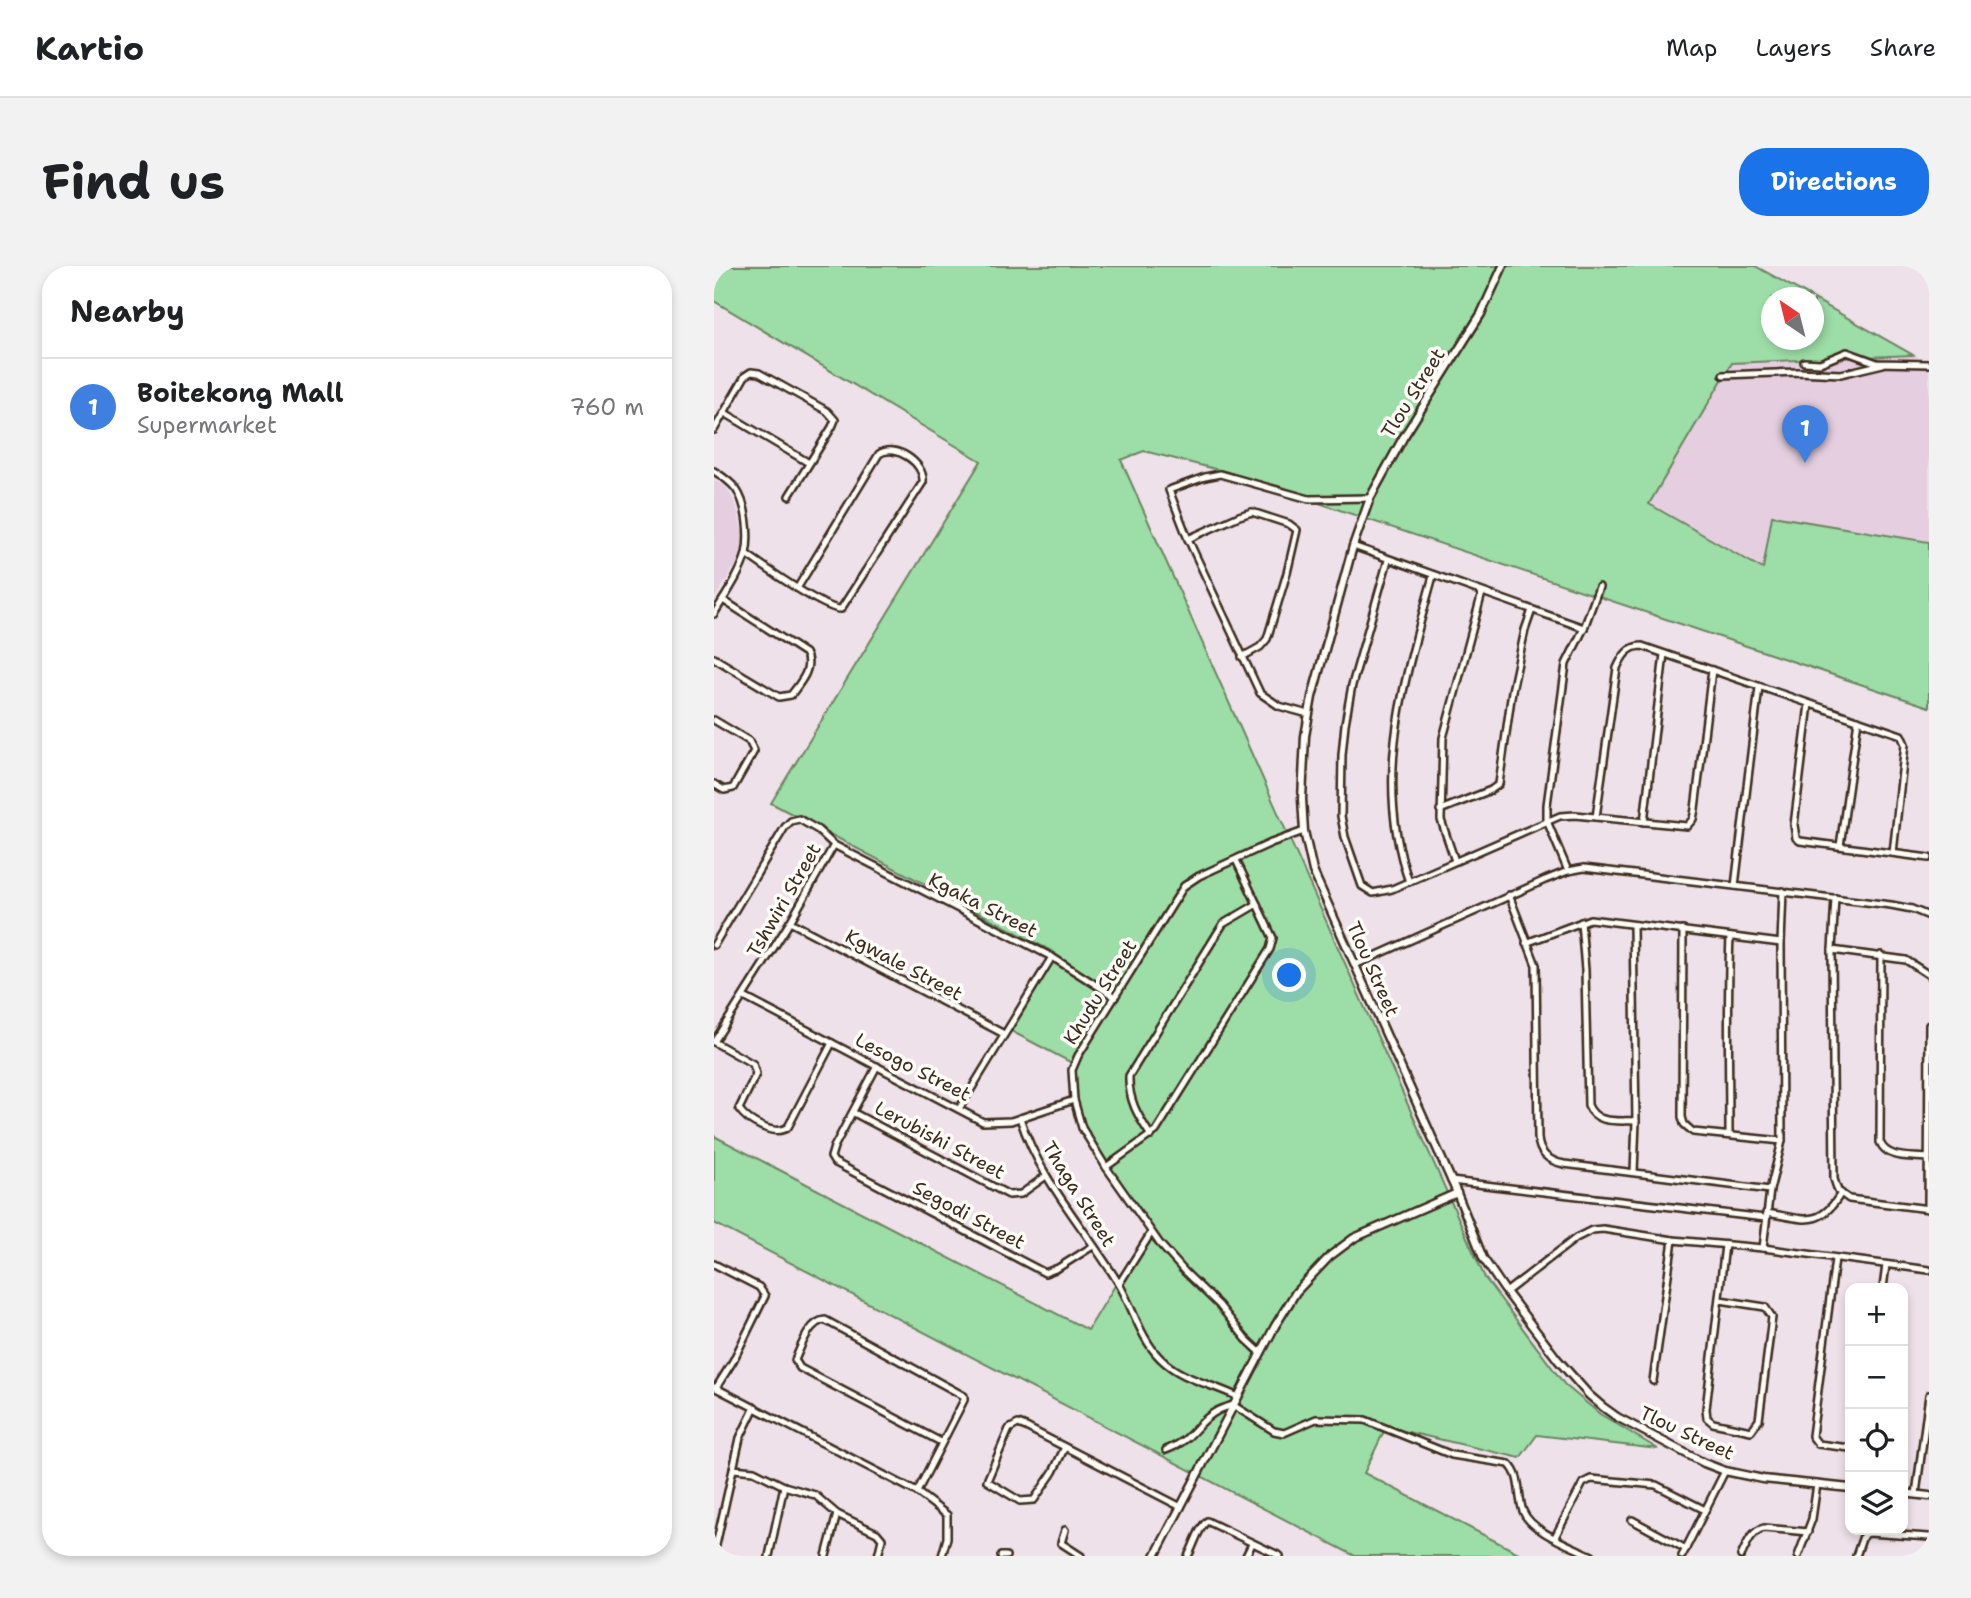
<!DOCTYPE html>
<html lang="en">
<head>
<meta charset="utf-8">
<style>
	:root { --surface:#fff; --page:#f2f2f2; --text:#202124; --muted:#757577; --line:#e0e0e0; --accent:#1a73e8 }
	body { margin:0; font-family:"Shantell Sans",sans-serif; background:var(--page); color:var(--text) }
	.controls { position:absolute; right:21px; bottom:21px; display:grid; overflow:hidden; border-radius:14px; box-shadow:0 4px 10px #0003 }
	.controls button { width:63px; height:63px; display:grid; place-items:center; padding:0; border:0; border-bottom:2px solid var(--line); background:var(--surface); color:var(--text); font:35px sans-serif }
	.compass { position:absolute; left:1047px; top:21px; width:63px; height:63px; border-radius:50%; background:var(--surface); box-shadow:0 4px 10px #0003; rotate:325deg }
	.you { position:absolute; left:576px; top:710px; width:24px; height:24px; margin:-18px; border:5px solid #fff; border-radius:50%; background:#1a73e8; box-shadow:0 0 0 10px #1a73e833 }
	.badge { display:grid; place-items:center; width:46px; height:46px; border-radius:50%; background:var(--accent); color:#fff; font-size:23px; font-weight:700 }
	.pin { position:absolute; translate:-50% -58px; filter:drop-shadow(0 2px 4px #0008) }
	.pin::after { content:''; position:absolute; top:37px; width:24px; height:21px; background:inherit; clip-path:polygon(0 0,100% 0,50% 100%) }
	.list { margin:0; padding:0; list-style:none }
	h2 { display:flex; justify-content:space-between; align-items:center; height:91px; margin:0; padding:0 28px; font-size:30px }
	h2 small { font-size:23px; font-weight:400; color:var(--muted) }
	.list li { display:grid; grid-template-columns:46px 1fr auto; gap:21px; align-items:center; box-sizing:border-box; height:98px; padding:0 28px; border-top:2px solid var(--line) }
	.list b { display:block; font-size:26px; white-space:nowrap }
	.list p { margin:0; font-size:23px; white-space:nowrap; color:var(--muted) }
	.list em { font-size:23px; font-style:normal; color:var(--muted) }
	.icon { flex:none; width:38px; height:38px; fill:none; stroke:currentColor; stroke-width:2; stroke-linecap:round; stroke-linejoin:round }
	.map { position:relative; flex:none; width:1215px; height:1290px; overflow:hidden; border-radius:28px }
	header { display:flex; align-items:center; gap:42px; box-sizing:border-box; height:98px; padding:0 35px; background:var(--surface); border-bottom:2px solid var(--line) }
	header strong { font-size:33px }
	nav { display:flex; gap:38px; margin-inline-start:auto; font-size:24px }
	.intro { display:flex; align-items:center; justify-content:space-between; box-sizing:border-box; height:168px; padding:0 42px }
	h1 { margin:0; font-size:49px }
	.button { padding:18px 32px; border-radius:28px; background:var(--accent); color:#fff; font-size:24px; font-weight:700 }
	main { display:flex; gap:42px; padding:0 42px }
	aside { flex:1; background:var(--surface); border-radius:28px; box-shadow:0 4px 10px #0003 }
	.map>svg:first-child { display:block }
</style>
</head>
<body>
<header>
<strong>Kartio</strong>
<nav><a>Map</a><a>Layers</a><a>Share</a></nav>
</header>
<div class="intro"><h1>Find us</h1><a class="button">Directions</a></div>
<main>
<aside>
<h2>Nearby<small></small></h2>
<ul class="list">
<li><span class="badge" style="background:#3f7fe0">1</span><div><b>Boitekong Mall</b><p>Supermarket</p></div><em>760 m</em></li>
</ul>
</aside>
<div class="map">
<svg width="1215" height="1290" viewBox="0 0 1215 1290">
	<rect width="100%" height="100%" fill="#eee1e9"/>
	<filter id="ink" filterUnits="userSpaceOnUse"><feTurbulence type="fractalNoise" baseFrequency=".0143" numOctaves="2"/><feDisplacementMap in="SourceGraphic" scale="14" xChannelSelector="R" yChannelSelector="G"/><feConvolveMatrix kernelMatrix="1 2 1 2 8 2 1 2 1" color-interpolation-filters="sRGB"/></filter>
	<g filter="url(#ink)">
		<!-- built -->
		<g fill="#e4cedf">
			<path d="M1199 89 1215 97V276L1059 250 1049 304 935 238 1017 97Z"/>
			<path d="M0 214 12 221 22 239 30 273 25 294 0 333Z"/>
		</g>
		<!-- green -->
		<path fill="#9ddda7" stroke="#6c8462" stroke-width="2" d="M0 0H1041L1097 31 1058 32V74H1100V33L1199 89 1018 97 935 238 1049 303 1058 250 1215 276V441L509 205 430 185 407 194 771 1012 851 1119 886 1148 944 1183 823 1169 806 1192 672 1161 650 1207 810 1290H641L0 957V870L374 1064 436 962 374 871 359 836 362 799 297 765 341 687 57 537 267 195 0 35Z"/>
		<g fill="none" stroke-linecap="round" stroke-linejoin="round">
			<defs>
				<g id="minor">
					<path d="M1090 96 1106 97 1133 86 1163 97 1215 98"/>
					<path d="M1009 109 1084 106 1127 108 1169 98"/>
					<path d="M11 147 95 197"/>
					<path d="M0 164 31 110 37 106 45 107 113 145 121 154 118 161 75 230"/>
					<path d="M0 205C8 210 16 215 22 223 33 238 36 270 32 288 26 309 11 330 0 348"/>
					<path d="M474 273 525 250 538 246 575 258 583 264 573 307 553 373 546 381 528 391"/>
					<path d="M639 280 870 362"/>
					<path d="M32 288C49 300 111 344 127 343L209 216C211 197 181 177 165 188L84 321"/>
					<path d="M674 294 638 419 631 458 628 489 627 550 631 571 648 620 659 627 678 623 846 550 861 549 973 560 979 553 981 543 998 404"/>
					<path d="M0 392 65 431 77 429C86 417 100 402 91 387L9 334"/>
					<path d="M1095 438 1080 559 1082 572 1086 575 1215 592"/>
					<path d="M594 448 565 440 546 427 474 273 455 224 491 211 506 208 595 233 656 232"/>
					<path d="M0 454 35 475 40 485 19 522 10 524 0 518"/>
					<path d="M726 544 777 524 785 518 798 425 811 364 818 344"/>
					<path d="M882 551 903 402C908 391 914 380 928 380L1187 469 1191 478 1179 587"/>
					<path d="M930 556 950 388"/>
					<path d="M1126 580 1144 454"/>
					<path d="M741 595 727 554 729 472 768 327"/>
					<path d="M854 605 833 555V539L852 398 870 362 885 321"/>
					<path d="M695 616C658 511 691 413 719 310"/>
					<path d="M1021 620 1045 421"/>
					<path d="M795 629 822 699 824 872C825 888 835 895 850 898L1056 924"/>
					<path d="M1121 632 1118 684 1120 913 1124 925 1135 933 1215 943"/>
					<path d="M76 656 290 768"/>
					<path d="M867 656 871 704 874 839C882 859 904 854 922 855"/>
					<path d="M919 659 922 855 920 906"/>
					<path d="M969 664 968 851 970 858 979 866 1068 875"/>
					<path d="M812 677 876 653 1067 677"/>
					<path d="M0 679 71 561 77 555 85 553 104 564 120 579 338 691 401 731"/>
					<path d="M1118 684 1192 694 1215 709"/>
					<path d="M1167 689 1166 876C1173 894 1198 890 1214 892"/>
					<path d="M641 699 831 614 854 605 870 602 1177 639 1198 643 1215 650"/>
					<path d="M30 731 269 856 297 855 360 834"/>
					<path d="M0 776 39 798 42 808 25 843C34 856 61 871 74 861L118 777"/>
					<path d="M0 776 76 656 120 579"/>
					<path d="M163 800 120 881 117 891 120 896 331 1007 344 1002 379 980"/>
					<path d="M245 843 338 691"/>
					<path d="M140 847 295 929 307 928 332 910"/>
					<path d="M306 852C326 915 372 963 405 1018 419 1042 427 1074 447 1093 468 1114 499 1118 524 1131"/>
					<path d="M1015 868C1015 802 1013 737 1016 671"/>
					<path d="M437 870C424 850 414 834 415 810L509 658 543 638"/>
					<path d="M392 901 442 865 556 683 559 672 522 594"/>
					<path d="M737 915 1051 952"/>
					<path d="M1214 943 1215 759"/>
					<path d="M1052 947C1089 952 1105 964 1127 927"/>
					<path d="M1049 982 1056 924 1068 875 1067 677 1069 625"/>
					<path d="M1121 993 1098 1170 1104 1178 1136 1182"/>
					<path d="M0 998 45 1021 51 1030 19 1095 2 1122"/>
					<path d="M405 1018 437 967"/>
					<path d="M1169 1022 1172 999"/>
					<path d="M792 1026 862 972 878 964 889 963 959 974 1049 982 1215 1004"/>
					<path d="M1006 1034 1051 1041 1058 1051 1045 1154 1037 1165 999 1157 993 1152 992 1143 1011 979"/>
					<path d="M547 1087 532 1073 505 1039 471 1006 446 978 392 901 368 862 360 834 358 804 364 790 470 620 485 610 557 577 590 565"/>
					<path d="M939 1115 959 974"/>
					<path d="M0 1121 203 1226 233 1249V1272L228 1290"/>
					<path d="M351 1181 339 1206 320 1234 306 1235 273 1215 295 1163 304 1158 312 1161 467 1241"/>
					<path d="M452 1184C480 1174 482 1156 503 1145 508 1142 514 1141 519 1139L560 1165 570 1167 602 1153 651 1154 738 1189 795 1198C808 1211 803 1229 809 1245 817 1266 858 1280 878 1290"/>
					<path d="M19 1203 40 1205 70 1220 101 1229 123 1248 163 1267 168 1273 164 1290"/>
					<path d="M203 1226 250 1134V1130L111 1054C95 1055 87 1081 81 1094L86 1102 227 1176"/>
					<path d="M1202 1228 1215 1129"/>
					<path d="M918 1254 972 1283"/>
					<path d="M351 1264 347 1277 367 1290"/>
					<path d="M841 1271 869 1217 877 1213 942 1219 991 1244"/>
					<path d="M0 1288 26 1172 41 1141"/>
					<path d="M55 1290 70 1220"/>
					<path d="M112 1290 123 1248"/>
					<path d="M287 1290H292"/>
					<path d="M474 1290C481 1278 483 1264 493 1255L566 1290"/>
					<path d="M532 1290 538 1278"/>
					<path d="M968 1290 1011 1205"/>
					<path d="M1027 1290C1033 1278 1037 1265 1050 1262L1094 1266"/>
					<path d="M1084 1290 1098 1253 1103 1218"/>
					<path d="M1142 1290 1149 1270 1154 1267 1215 1271"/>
				</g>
				<g id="tertiary">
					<path d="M789 0 767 48 689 172 656 232 639 280 598 431 591 470 588 533 590 565 599 605 743 927 769 992 790 1023 844 1094 875 1129 889 1141 903 1151 990 1197 1011 1205 1049 1213 1136 1222"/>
					<path d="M1189 1227 1215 1230"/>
					<path d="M441 1290 561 1060 582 1026 616 990 640 972 743 927"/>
				</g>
			</defs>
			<!-- minor casing -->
			<use href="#minor" stroke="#3b2a1e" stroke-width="10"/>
			<!-- tertiary casing -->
			<use href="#tertiary" stroke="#3b2a1e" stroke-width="11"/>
			<!-- minor -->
			<use href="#minor" stroke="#fdfcf7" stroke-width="5"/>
			<!-- tertiary -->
			<use href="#tertiary" stroke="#fdfcf7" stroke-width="6"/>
		</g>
	</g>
	<g text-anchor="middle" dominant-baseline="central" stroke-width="7" stroke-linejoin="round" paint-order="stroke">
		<!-- street labels -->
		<g font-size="19" fill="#3b2a1e" stroke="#fdfcf7">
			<text transform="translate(699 127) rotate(-58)">Tlou Street</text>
			<text transform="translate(70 634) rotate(-60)">Tshwiri Street</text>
			<text transform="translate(269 639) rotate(27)">Kgaka Street</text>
			<text transform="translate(190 699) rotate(28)">Kgwale Street</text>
			<text transform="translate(659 703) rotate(66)">Tlou Street</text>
			<text transform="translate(386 726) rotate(-58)">Khudu Street</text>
			<text transform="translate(199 801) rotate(27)">Lesogo Street</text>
			<text transform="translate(226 874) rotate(28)">Lerubishi Street</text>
			<text transform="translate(365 928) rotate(58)">Thaga Street</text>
			<text transform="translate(255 949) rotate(28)">Segodi Street</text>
			<text transform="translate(973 1167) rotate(25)">Tlou Street</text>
		</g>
	</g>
</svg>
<div class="controls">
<button>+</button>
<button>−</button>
<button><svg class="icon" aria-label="locate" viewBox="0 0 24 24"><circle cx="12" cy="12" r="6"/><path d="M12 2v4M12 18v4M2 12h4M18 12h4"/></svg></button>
<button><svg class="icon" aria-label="layers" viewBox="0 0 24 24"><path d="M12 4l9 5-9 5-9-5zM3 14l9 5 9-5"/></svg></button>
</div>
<svg class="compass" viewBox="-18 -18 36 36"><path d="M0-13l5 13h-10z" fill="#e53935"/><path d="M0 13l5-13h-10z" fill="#757577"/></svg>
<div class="you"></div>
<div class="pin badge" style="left:1091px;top:197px;background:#3f7fe0">1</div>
</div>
</main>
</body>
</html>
